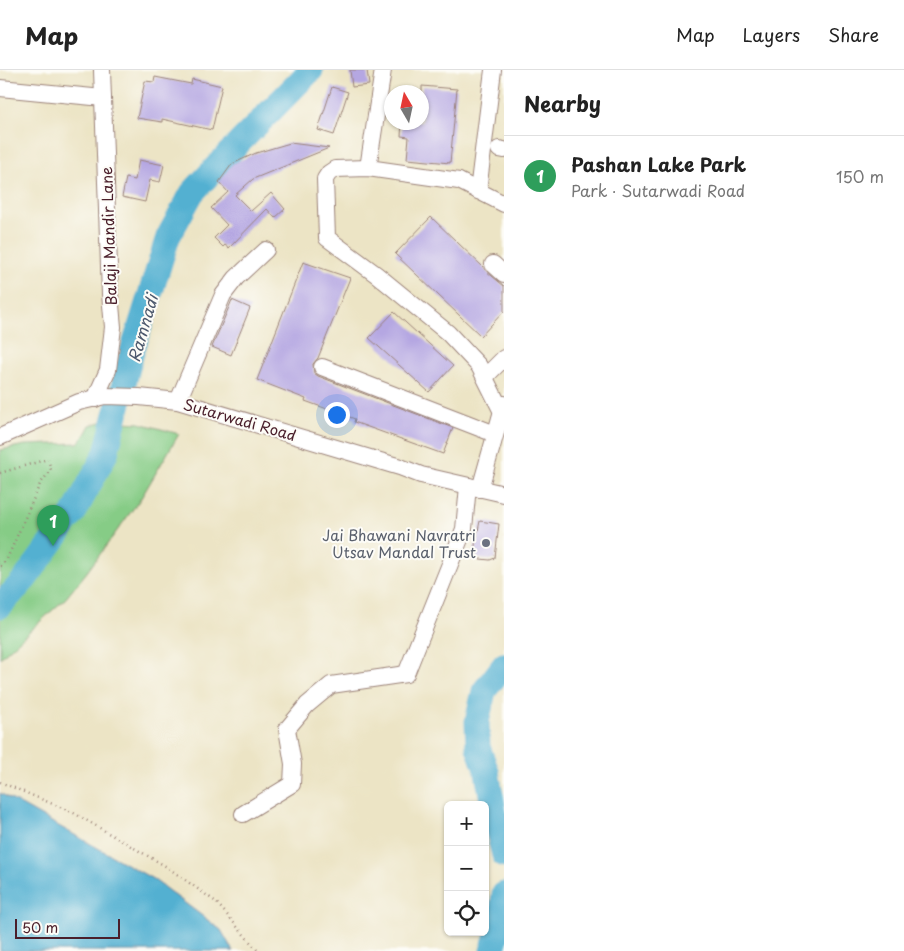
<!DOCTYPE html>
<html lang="en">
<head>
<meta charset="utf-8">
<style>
	:root { --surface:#fff; --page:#f6f6f6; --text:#222; --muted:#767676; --line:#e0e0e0; --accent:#c8321e }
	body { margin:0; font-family:"Playpen Sans",sans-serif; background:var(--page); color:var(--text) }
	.controls { position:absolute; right:15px; bottom:15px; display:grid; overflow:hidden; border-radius:8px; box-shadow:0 1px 4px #0004 }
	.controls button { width:45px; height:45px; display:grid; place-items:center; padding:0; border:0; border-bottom:1px solid var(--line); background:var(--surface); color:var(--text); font:25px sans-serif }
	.compass { position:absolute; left:384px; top:15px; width:45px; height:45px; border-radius:50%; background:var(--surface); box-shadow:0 1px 4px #0004; rotate:351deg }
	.scale { position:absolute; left:15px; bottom:12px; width:105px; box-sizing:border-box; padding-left:5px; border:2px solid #4a1f2b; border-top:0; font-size:14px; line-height:18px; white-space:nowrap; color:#4a1f2b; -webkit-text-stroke:4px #fdfcf7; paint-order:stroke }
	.you { position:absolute; left:336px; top:344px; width:18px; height:18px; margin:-12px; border:4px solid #fff; border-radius:50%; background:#1a73e8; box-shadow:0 0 0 8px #1a73e833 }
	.badge { display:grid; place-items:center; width:32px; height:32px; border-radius:50%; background:var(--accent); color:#fff; font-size:16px; font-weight:700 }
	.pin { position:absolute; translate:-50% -41px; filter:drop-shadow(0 1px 2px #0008) }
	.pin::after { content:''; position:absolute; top:26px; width:18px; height:15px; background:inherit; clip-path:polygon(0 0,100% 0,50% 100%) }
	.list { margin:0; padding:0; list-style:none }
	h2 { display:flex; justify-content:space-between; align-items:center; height:65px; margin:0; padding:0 20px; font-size:21px }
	h2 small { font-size:16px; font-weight:400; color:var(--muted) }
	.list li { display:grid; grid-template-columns:32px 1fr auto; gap:15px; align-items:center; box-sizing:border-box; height:80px; padding:0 20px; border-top:1px solid var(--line) }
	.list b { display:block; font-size:19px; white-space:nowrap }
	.list p { margin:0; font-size:16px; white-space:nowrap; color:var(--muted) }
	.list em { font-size:16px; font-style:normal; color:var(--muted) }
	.icon { flex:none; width:28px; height:28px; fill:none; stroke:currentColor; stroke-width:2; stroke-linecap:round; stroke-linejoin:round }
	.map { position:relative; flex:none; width:504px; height:881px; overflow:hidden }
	header { display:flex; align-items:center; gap:30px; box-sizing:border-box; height:70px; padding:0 25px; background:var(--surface); border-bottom:1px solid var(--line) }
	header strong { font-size:24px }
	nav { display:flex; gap:28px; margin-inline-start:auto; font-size:18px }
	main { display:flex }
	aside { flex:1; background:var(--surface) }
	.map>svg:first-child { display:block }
</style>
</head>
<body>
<header>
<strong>Map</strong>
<nav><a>Map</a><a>Layers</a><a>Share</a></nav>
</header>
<main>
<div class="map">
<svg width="504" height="881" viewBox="0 0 504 881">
	<rect width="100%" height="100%" fill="#fdfcf7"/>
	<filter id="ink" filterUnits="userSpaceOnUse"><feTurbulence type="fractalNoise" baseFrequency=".02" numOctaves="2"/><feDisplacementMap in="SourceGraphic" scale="10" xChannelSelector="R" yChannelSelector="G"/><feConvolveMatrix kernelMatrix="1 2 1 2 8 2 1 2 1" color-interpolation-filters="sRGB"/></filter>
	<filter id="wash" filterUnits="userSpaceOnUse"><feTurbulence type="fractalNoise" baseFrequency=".0096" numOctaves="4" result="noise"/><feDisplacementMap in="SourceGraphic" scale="20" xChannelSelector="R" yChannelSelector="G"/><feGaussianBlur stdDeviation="1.12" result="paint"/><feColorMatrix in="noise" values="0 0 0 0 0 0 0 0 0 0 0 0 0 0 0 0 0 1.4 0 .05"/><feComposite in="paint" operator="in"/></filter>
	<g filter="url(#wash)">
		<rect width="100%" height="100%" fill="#ece4c5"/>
		<!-- green -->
		<path fill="#86cc86" stroke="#687658" d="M105 351 140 353 179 364 141 428 87 502 66 528 0 588V380L25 375 78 373 84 366 90 355Z"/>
		<!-- water -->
		<path fill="#52b0d1" stroke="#4e687e" d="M0 723 153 809 221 860 233 881H0Z"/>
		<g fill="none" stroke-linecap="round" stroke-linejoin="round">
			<!-- river -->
			<g stroke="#52b0d1" stroke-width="25">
				<path d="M0 536 25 509 75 441 106 383 132 282 168 167 192 123 229 83 311 0"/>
				<path d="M504 595 484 621 477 652 478 677 487 702 496 754 504 785"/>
				<path d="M492 881 500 855 504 824"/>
			</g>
		</g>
		<g id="blocks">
			<!-- building -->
			<g fill="#b5a7e2">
				<path d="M350 0H367L369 15 352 17Z"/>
				<path d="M155 7 191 14 192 9 222 16 212 60 162 49V52L137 48 145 11 154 12Z"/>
				<path d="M422 16 457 19 450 93 407 89 409 67 401 66 402 52H422Z"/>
				<path d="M332 17 348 22 334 65 318 60Z"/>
				<path d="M290 73 329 78 253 109 235 125 251 141 271 123 285 139 275 148 267 139 229 178 225 175 223 177 214 168 227 155 211 138 228 122 219 112 232 94 256 83Z"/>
				<path d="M139 90 164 95 160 112 150 110 145 132 122 127 126 108 135 110Z"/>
				<path d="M431 147 483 197 486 201 504 216V241L481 266 395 184Z"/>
				<path d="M303 192 350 208 318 288 313 294 314 303 318 306 453 358 443 384 354 352 355 349 305 331 306 329 257 310Z"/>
				<path d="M232 230 250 238 231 285 212 277Z"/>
				<path d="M394 242 453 296 429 322 369 268Z"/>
				<path d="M480 451 499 454 495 488 490 490 480 489 473 485Z"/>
			</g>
		</g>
	</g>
	<g filter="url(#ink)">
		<use href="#blocks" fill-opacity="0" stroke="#9b8278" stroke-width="1"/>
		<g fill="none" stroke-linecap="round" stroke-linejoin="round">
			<defs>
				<g id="minor">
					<path d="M0 18 103 28"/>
					<path d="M499 79 504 80"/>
					<path d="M368 98 383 0"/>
					<path d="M478 121 493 0"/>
					<path d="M493 194 504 204"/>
					<path d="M322 297 495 364"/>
					<path d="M485 307 504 288"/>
					<path d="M95 329 108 300 113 257 110 224 102 0"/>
					<path d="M178 331 223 225 236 208 266 180"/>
					<path d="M501 340 479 296 448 263 377 205 327 168 325 109 329 103 335 99 368 98 459 111 504 134"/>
					<path d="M0 367 79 332 105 326 139 327 178 331 400 397 421 405 504 424"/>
					<path d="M480 419 504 334"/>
					<path d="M243 744 292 714 293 694 287 659 307 635 331 615 406 604 464 459 468 416"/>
				</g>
			</defs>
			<!-- minor casing -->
			<use href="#minor" stroke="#9b8278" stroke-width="18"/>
			<!-- path -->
			<g stroke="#9b8278" stroke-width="2.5" stroke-dasharray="1 4" stroke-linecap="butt">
				<path d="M0 403 48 389 51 400 40 414 7 489 0 497"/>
				<path d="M0 712 72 742 167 797 216 832 258 881"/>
			</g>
			<!-- minor -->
			<use href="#minor" stroke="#fff" stroke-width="16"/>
		</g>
	</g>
	<!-- markers -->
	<circle fill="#6b7280" stroke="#fdfcf7" stroke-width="2" cx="486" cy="473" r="5"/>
	<g text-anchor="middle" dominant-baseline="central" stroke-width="4" stroke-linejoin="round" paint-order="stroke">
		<!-- street labels -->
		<g font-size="15" fill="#4a1f2b" stroke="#fdfcf7">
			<text transform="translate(108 166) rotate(-92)">Balaji Mandir Lane</text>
			<text transform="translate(240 349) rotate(16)">Sutarwadi Road</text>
		</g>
		<!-- worship labels -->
		<g font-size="15" fill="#5b616d" stroke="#fdfcf7" text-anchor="end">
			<text x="476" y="464">Jai Bhawani Navratri<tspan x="476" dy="17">Utsav Mandal Trust</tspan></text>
		</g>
		<!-- water labels -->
		<g font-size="16" font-style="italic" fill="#4d596d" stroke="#fdfcf7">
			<text transform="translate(142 258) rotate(-74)">Ramnadi</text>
		</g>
	</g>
</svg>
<div class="controls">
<button>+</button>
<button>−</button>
<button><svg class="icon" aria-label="locate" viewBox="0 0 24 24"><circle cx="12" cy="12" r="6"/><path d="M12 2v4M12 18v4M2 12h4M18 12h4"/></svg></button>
</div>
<svg class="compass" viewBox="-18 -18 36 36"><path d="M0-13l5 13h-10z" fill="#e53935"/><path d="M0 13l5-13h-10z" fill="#767676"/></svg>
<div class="scale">50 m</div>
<div class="you"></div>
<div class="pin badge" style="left:53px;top:476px;background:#2e9e5b">1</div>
</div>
<aside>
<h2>Nearby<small></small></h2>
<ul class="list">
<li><span class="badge" style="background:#2e9e5b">1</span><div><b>Pashan Lake Park</b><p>Park · Sutarwadi Road</p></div><em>150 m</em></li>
</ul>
</aside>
</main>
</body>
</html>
